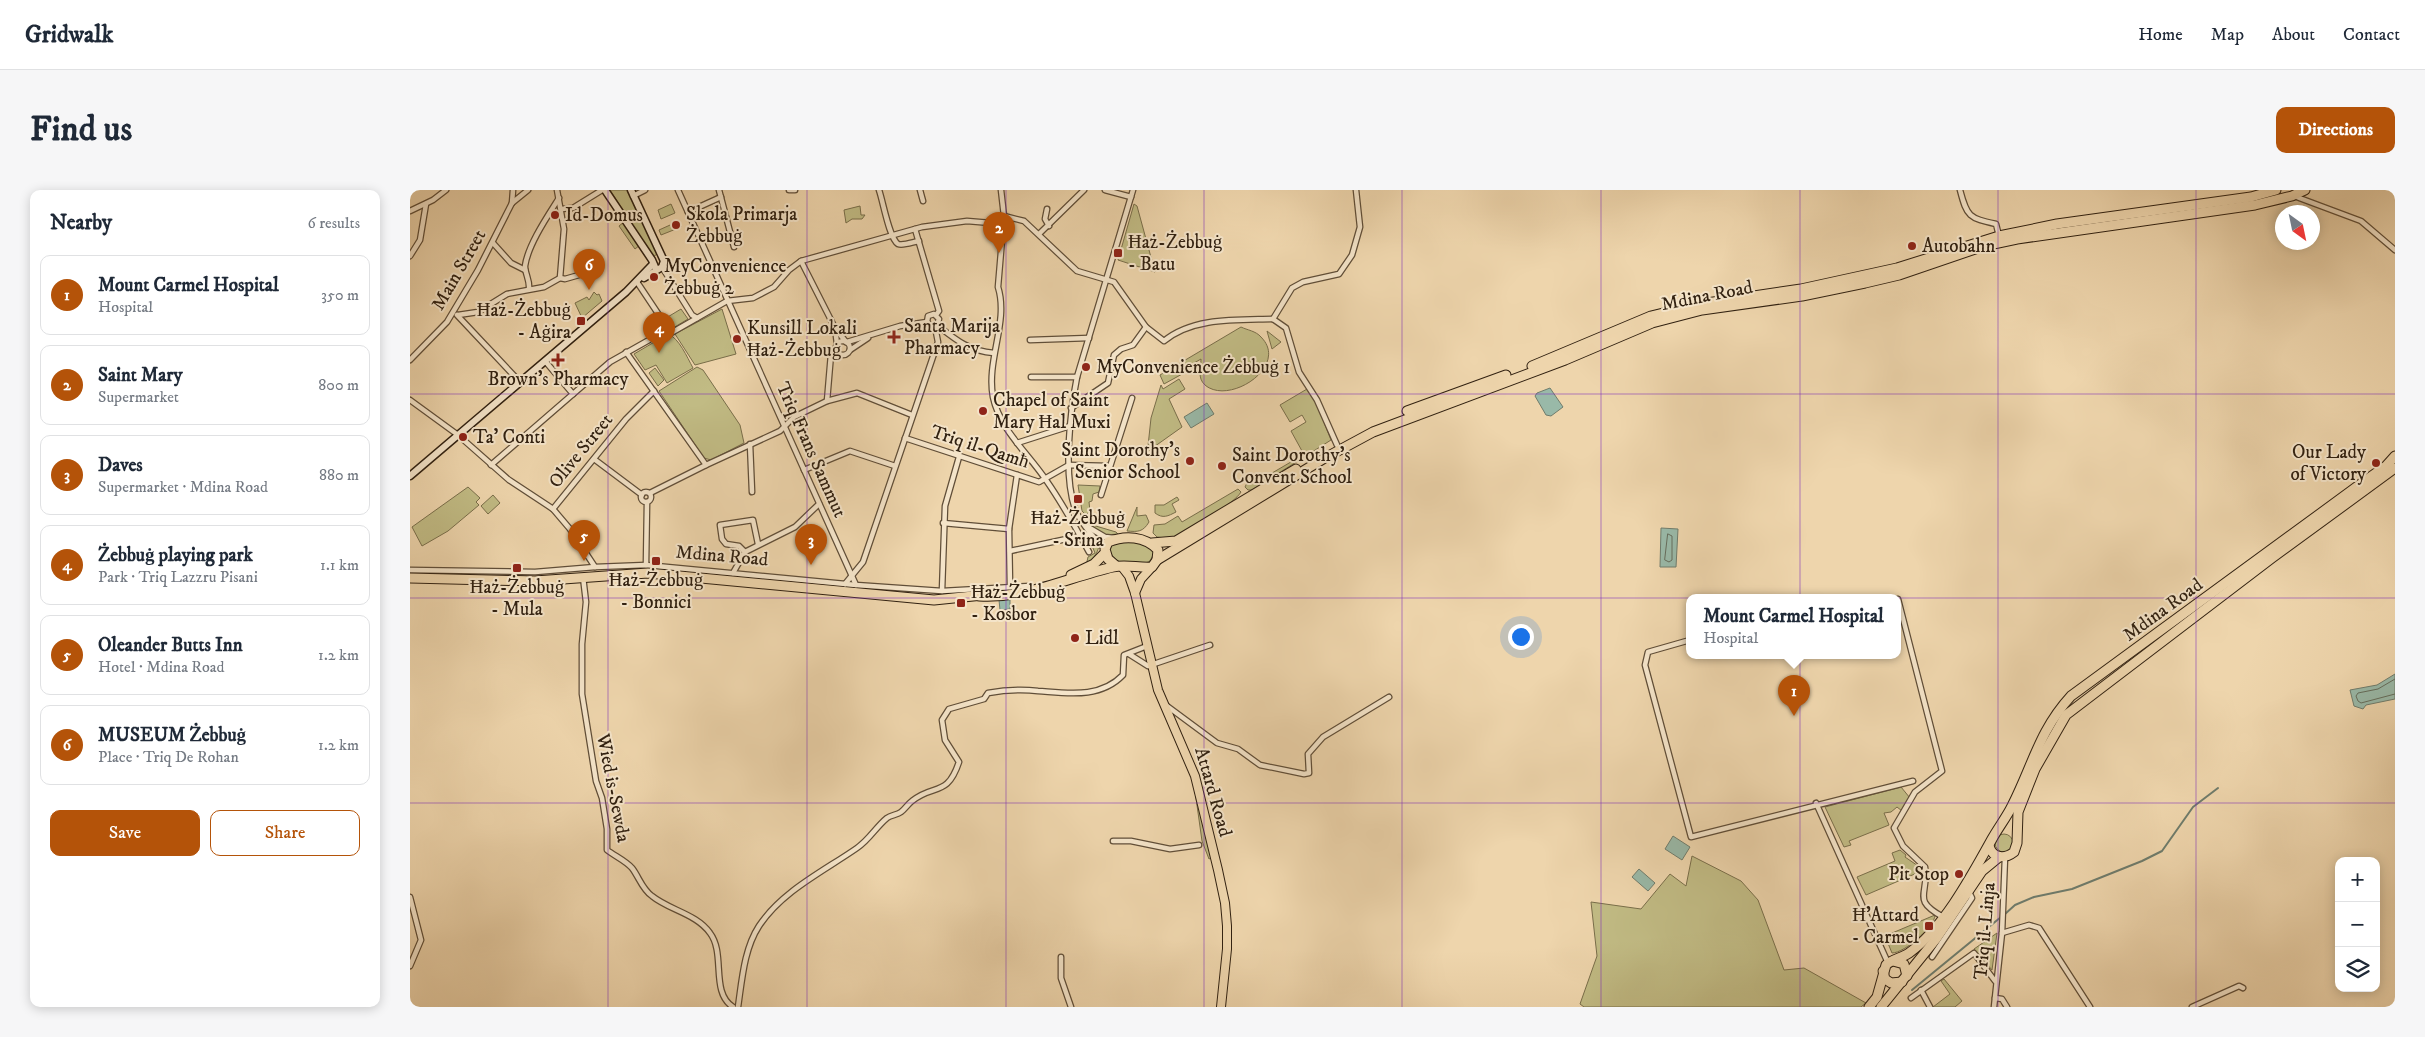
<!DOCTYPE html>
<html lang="en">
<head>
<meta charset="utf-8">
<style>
	:root { --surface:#fff; --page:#f6f6f7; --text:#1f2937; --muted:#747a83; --line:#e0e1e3; --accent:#b45309 }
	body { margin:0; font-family:"IM FELL DW Pica",serif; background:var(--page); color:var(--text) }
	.controls { position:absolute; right:15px; bottom:15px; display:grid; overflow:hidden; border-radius:10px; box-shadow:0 2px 12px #0003 }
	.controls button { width:45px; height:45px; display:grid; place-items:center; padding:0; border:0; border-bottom:1px solid var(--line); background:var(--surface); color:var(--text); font:25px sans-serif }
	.compass { position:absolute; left:1865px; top:15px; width:45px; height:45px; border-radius:50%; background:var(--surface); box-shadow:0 2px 12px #0003; rotate:147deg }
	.you { position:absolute; left:1110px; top:446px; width:18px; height:18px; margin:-12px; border:4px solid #fff; border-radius:50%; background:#1a73e8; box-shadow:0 0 0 8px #1a73e833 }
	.badge { display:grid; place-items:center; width:32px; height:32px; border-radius:50%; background:var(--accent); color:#fff; font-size:16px; font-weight:700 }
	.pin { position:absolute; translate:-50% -41px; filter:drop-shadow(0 1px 2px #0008) }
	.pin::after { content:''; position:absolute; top:26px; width:18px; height:15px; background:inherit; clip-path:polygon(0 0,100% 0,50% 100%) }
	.popup { position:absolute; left:1276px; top:404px; width:215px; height:65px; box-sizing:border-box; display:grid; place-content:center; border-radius:10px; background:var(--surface); filter:drop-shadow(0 1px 4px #0005); font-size:16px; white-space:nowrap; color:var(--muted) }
	.popup b { font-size:19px; color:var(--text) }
	.popup::after { content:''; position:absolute; left:50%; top:100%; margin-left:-10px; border:10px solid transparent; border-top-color:var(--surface) }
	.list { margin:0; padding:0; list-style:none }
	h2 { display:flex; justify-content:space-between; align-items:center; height:65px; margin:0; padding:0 20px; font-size:21px }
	h2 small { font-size:16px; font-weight:400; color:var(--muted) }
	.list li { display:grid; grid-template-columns:32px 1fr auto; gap:15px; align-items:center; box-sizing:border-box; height:80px; margin:0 10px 10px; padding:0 10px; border:1px solid var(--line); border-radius:10px }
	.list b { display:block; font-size:19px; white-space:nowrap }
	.list p { margin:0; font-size:16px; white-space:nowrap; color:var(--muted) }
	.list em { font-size:16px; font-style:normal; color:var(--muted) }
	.actions { display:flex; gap:10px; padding:15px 20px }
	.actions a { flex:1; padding:11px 0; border:1px solid var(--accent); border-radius:10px; text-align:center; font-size:18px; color:var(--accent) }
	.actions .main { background:var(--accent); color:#fff }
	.icon { flex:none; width:28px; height:28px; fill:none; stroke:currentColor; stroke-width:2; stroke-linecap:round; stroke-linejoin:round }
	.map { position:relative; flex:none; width:1985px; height:817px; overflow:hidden; border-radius:10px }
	header { display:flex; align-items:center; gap:30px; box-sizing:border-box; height:70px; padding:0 25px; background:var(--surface); border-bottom:1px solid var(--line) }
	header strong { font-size:24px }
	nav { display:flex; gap:28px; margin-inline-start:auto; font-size:18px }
	.intro { display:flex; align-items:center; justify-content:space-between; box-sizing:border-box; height:120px; padding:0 30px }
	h1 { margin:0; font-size:35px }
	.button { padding:12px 22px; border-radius:10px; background:var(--accent); color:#fff; font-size:18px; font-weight:700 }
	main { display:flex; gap:30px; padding:0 30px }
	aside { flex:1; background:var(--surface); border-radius:10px; box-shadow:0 2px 12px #0003 }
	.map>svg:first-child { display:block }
</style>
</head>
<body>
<header>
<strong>Gridwalk</strong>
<nav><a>Home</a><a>Map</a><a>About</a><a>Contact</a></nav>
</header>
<div class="intro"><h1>Find us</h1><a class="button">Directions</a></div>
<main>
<aside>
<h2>Nearby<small>6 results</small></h2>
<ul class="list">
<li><span class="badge">1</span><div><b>Mount Carmel Hospital</b><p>Hospital</p></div><em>350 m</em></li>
<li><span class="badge">2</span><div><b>Saint Mary</b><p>Supermarket</p></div><em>800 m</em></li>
<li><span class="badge">3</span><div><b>Daves</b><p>Supermarket · Mdina Road</p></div><em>880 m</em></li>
<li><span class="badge">4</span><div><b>Żebbuġ playing park</b><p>Park · Triq Lazzru Pisani</p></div><em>1.1 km</em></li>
<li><span class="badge">5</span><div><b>Oleander Butts Inn</b><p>Hotel · Mdina Road</p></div><em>1.2 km</em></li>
<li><span class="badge">6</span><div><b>MUSEUM Żebbuġ</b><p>Place · Triq De Rohan</p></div><em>1.2 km</em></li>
</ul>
<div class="actions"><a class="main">Save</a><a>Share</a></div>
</aside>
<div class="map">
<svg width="1985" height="817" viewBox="0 0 1985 817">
	<rect width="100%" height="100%" fill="#eed5ac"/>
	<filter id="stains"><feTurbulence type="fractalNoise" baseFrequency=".004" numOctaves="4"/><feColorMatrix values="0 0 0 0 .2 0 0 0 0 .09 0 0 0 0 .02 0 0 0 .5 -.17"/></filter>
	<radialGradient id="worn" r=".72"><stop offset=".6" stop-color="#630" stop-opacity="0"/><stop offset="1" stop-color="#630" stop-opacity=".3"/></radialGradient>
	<!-- green -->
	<g fill="#c1bb84" stroke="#796e4a">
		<path d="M200 0H219L247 64 243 67Z"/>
		<path d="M261 14 265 23 251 29 248 20Z"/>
		<path d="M724 14 727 16 745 82 708 70Z"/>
		<path d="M450 16 451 25H455L452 29H442L436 33 434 20Z"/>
		<path d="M269 31 271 37 251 45 249 40Z"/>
		<path d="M214 32 230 55 225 59 209 36Z"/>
		<path d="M184 102 187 105 189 104 192 111 172 128 165 113 177 107 179 110Z"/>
		<path d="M271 119 278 129 263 138 256 128Z"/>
		<path d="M312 119 326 164 285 175 265 144Z"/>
		<path d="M831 137C837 140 846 141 851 147 880 176 819 216 795 195 787 188 791 178 791 169L784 173 785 177 754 194 750 185Z"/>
		<path d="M857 141 871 152 862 159Z"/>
		<path d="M258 144C269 148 277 167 283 178L257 193 246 175 235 180 224 164Z"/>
		<path d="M287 177 293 180 330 235 334 253 301 270 294 268 249 201Z"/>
		<path d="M245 178 254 190 248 196 239 183Z"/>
		<path d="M769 189 775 199 759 209 772 237 734 264 738 256 741 228 751 195 753 199Z"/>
		<path d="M897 199 906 212 921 250 842 300H838L835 297 837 293H845L886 269 887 264 892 261 881 241 896 232 892 225 880 232 870 215Z"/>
		<path d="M668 295 690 296 689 302 683 304 682 311 679 312 680 321 676 325 672 321Z"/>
		<path d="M58 297 70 308 66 312 69 315 38 341 12 356 2 337Z"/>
		<path d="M828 299 831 302C825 313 780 340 766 346 760 348 753 348 747 347L743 343 744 335 755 334 768 326 772 332Z"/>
		<path d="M83 305 90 313 78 324 71 316Z"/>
		<path d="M767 307 769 310 762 314 766 322C758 326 753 329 745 323V315H754Z"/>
		<path d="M727 317V326L736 325 739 332C733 342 728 342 717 341Z"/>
		<path d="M679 334 706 342 708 344 695 345Z"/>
		<path d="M678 346C699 351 684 368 676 376L678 367 685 363Z"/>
		<path d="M717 350 737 354 744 363 740 371C726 378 703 376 699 358L703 354Z"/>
		<path d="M1491 597 1500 608 1492 621 1487 617 1481 622 1474 623 1479 635 1439 651 1441 655 1434 657 1415 617Z"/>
		<path d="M785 601 801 668 799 669 792 651Z"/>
		<circle cx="1594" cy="653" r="9"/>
		<path d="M1490 660 1496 665 1495 667 1514 680 1456 705 1447 687 1485 671 1482 663Z"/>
		<path d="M1282 666 1331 691 1348 710 1374 780 1394 778 1456 813 1451 817H1174L1170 814 1187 766 1181 712 1231 719 1260 684 1276 696Z"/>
		<path d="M1525 725C1525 736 1495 763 1482 763L1475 746Z"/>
		<path d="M1587 743 1582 780 1564 759Z"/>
		<path d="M1534 789 1552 811 1545 817H1523L1540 804 1531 791Z"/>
	</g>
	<!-- water -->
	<g fill="#99b9a8" stroke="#6f7c6c">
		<path d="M1140 198 1153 217 1141 226 1136 225 1125 206 1127 203Z"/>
		<path d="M797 213 804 224 781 238 774 227Z"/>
		<path d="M1251 338 1268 339 1266 377H1250Z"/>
		<path d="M600 408V419L590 420 589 410Z"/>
		<path d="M1985 484V509L1956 515 1953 519 1944 516 1940 500 1967 495Z"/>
		<path d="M1263 646 1280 657 1272 670 1255 659Z"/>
		<path d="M1229 679 1245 693 1238 701 1222 687Z"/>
	</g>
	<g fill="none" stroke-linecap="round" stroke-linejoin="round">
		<!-- shore -->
		<g stroke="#656d5c" stroke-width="1">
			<path d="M1258 344 1262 346V370L1259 372 1255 370Z"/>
			<path d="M1985 489 1968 499 1948 503 1946 506 1948 511 1951 513 1985 504"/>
		</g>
		<!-- stream -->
		<g stroke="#6f7c6c" stroke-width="2">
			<path d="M1595 724 1605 715 1624 707 1662 699 1732 671 1752 661 1783 617 1808 598"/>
			<path d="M1502 800 1591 727"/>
		</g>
		<defs>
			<g id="street">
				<path d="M147 0 154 39 150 88"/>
				<path d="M268 0 446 395"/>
				<path d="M309 0 324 57"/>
				<path d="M379 0H385"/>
				<path d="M469 0C473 11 479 48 488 54 493 56 503 52 509 51"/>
				<path d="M510 0 513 11"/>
				<path d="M591 0 594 26 588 97C599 132 576 170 583 207 590 240 618 263 636 290 652 313 666 338 679 362"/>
				<path d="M695 0 721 7"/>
				<path d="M1550 0C1557 27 1559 28 1586 34L1589 46"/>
				<path d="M223 6 235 0"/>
				<path d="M1884 6 1951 31 1985 60"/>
				<path d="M102 13 103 0"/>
				<path d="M151 19 163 18 192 0"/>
				<path d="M637 19 635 29 639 36"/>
				<path d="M0 21 23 10 36 0"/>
				<path d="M278 22 311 7"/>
				<path d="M594 26 614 31 667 81 704 92 736 137 754 151C783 127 827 130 863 129"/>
				<path d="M505 39 529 121 526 125"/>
				<path d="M629 44 674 0"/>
				<path d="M83 53 101 73 115 80"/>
				<path d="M0 66 10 50 16 14"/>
				<path d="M391 71 425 138 436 152"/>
				<path d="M252 77 282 125 287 128"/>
				<path d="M227 92 261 143 317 111 343 108 364 97 379 80 391 71 512 37 557 31 593 34"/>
				<path d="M119 99C120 90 115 84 115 76 118 55 137 27 149 8"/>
				<path d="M47 125 110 192"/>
				<path d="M48 125 68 122 97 104 134 97 150 88 155 89 190 79"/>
				<path d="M863 129 882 98 893 92 929 84 942 65 950 37 946 0"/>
				<path d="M863 129 876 138 889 182 907 210 927 255"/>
				<path d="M517 132 518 126 524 124 529 129 527 135"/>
				<path d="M425 138 427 154"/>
				<path d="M620 150 679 148"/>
				<circle cx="433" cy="158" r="7"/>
				<path d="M437 152 490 136 517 132 521 137 527 135C546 150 559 161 584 163"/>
				<path d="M440 160 458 148"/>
				<path d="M216 162 296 275"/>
				<path d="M0 170 37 132 68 80 102 13 118 0"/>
				<path d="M135 171 163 204"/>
				<path d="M621 187H667"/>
				<path d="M0 210 48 245 99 290 143 319 160 339 185 377"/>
				<path d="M417 211 421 164 426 157"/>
				<path d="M661 218 698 193 704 165 711 159 723 155 736 137"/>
				<path d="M495 248 629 292 659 275 699 276"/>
				<path d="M607 253 660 236"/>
				<path d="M340 254 342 302"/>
				<path d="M184 269 232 305"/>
				<path d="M81 275 200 172 239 150"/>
				<path d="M394 280 440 261 485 276"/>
				<circle cx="236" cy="307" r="5"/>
				<path d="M240 303 296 275 370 241 384 227 417 211 447 203 502 225"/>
				<path d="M691 305 722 208"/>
				<path d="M143 319 216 229 244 201"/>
				<path d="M533 333 599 339"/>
				<path d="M678 337 695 347 705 348"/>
				<path d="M695 359C684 348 671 334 665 319 653 284 660 223 667 187L723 0"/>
				<path d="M600 361 680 344"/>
				<path d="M335 362 329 356 316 354 312 349 310 335 343 330 348 354"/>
				<path d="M236 375 237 312"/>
				<path d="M0 380 125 382 185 377 236 375 446 395 532 401 620 396"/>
				<path d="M323 383 335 362 385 337 409 314"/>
				<path d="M173 387 176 412 172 454V504L186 591 192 608 197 639V660C205 666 216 671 222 678 229 687 232 699 242 706 259 720 287 724 300 743 316 764 300 802 323 817"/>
				<path d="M435 394 453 372 528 152 525 137"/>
				<path d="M600 396 599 339 607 285"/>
				<path d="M532 401 535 316 549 267"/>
				<path d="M1488 409 1532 581 1505 602 1484 638 1493 656 1515 677C1519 706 1501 709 1533 727"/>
				<path d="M1280 450 1238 462 1235 475 1281 647 1503 591"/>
				<path d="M719 464 738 476 800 455"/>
				<path d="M757 516 807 553 828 559 850 575 894 584 899 583 898 564 913 547 979 507"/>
				<path d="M1406 613 1478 773"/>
				<path d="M703 651H721L760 659 789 655"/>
				<path d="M0 707 11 750 0 776"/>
				<path d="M1592 743 1619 735 1629 738 1680 817"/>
				<path d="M651 767V788L661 817"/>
				<path d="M1522 767 1562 708 1559 702"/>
				<path d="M1511 800 1520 817"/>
				<path d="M1501 808 1564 763 1585 791"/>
				<path d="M1585 808 1592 809 1597 817"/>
				<path d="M328 817C332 790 334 759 349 736 372 701 414 681 447 658 459 650 466 637 477 628 481 625 487 625 491 622 495 619 498 614 502 611 524 593 537 608 549 572L535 550 532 530 539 519 574 509 578 503C595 500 611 499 628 501 657 503 690 509 713 485L714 465 737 456"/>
				<path d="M1584 817 1592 743 1595 667"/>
				<path d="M1782 817 1829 796 1833 798"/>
			</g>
			<g id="secondary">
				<path d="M195 0 242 70 245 77"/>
				<path d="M221 0 254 71 252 77 234 88"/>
				<path d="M0 286 216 102 243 74"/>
			</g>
			<g id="primary">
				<path d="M712 377 719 386 725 403 748 500 785 586 808 680 815 713 817 736V759L811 817"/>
				<path d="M725 403 731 389 742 377"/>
			</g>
			<g id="highway">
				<path d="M1122 176 1241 126 1290 114 1391 99 1487 78 1589 46 1647 34 1841 7 1866 0"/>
				<path d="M997 221 1096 185"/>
				<path d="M742 353 766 351 886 279"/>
				<path d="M706 376 698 369 695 359 698 352C715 345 735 346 748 360L747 370"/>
				<path d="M661 385 684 374 695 363"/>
				<path d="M0 388 125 391 238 383 524 410 573 405"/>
				<path d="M569 406C616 409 659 387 703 377 715 374 729 378 742 377L747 370 913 269 963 242 1155 170 1242 133 1292 120 1392 106 1455 93 1489 85 1574 56 1607 49 1845 15 1882 6 1895 0"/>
				<path d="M1579 656C1583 669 1595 669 1604 662L1607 653 1608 622 1625 579 1656 525 1862 368 1985 278"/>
				<path d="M1483 771 1494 774 1497 786"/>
				<path d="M1473 781 1475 789 1481 793 1492 792"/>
				<path d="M1459 817 1467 807 1476 775C1482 769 1492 768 1499 763 1534 738 1562 685 1582 649 1588 638 1596 628 1602 616 1623 575 1629 541 1661 506L1952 293 1976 276 1985 266"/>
				<path d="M1471 817 1526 749 1572 681 1589 667"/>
			</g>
		</defs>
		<!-- street casing -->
		<use href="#street" stroke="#604e38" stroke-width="7"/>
		<!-- secondary casing -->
		<use href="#secondary" stroke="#312111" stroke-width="9"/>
		<!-- primary casing -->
		<use href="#primary" stroke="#312111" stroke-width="10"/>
		<!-- highway casing -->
		<use href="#highway" stroke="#312111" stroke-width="11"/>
		<!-- street -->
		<use href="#street" stroke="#f4e4c9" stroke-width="4.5"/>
		<!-- secondary -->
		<use href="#secondary" stroke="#f4e4c9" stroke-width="6"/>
		<!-- primary -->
		<use href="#primary" stroke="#eed5ac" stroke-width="8"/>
		<!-- highway -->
		<use href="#highway" stroke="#eed5ac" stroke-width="9"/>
	</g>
	<!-- grid -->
	<path fill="none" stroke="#7b2cbf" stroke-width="1" stroke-opacity="0.55" d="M198 0V817M397 0V817M596 0V817M794 0V817M992 0V817M1191 0V817M1390 0V817M1588 0V817M1786 0V817M0 204H1985M0 408H1985M0 613H1985"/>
	<!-- markers -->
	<g fill="#8f2418" stroke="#f4e4c9" stroke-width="2">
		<circle cx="145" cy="25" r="5"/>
		<circle cx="266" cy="35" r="5"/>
		<circle cx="1502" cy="56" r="5"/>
		<rect x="703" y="58" width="10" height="10" rx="2.5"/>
		<circle cx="244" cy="87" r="5"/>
		<rect x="166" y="126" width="10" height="10" rx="2.5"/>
		<path d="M481.5 139.5h5v5h5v5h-5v5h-5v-5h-5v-5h5z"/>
		<circle cx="327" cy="149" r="5"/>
		<path d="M145.5 162.5h5v5h5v5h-5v5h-5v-5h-5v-5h5z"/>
		<circle cx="676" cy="177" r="5"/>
		<circle cx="573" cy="221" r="5"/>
		<circle cx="53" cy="247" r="5"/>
		<circle cx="780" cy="271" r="5"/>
		<circle cx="1966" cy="273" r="5"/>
		<circle cx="812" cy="276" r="5"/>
		<rect x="663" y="304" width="10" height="10" rx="2.5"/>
		<rect x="241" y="366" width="10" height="10" rx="2.5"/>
		<rect x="102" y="373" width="10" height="10" rx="2.5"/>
		<rect x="546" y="408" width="10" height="10" rx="2.5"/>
		<circle cx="665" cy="448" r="5"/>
		<circle cx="1549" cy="684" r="5"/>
		<rect x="1514" y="731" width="10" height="10" rx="2.5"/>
	</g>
	<g text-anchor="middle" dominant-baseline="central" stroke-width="4" stroke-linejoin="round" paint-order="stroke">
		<!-- poi labels -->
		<g font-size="19" fill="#312111" stroke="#f4e4c9" text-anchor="start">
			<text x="276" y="24">Skola Primarja<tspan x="276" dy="22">Żebbuġ</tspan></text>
			<text x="155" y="25">Id-Domus</text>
			<text x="718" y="52">Ħaż-Żebbuġ<tspan x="718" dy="22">- Batu</tspan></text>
			<text x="1512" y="56">Autobahn</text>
			<text x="254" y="76">MyConvenience<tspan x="254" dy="22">Żebbuġ 2</tspan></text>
			<text x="161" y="120" text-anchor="end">Ħaż-Żebbuġ<tspan x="161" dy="22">- Aġira</tspan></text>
			<text x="494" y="136">Santa Marija<tspan x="494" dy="22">Pharmacy</tspan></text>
			<text x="337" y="138">Kunsill Lokali<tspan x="337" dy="22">Ħaż-Żebbuġ</tspan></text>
			<text x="686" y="177">MyConvenience Żebbuġ 1</text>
			<text x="148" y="189" text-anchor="middle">Brown’s Pharmacy</text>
			<text x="583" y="210">Chapel of Saint<tspan x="583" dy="22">Mary Ħal Muxi</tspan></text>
			<text x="63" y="247">Ta' Conti</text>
			<text x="770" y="260" text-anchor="end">Saint Dorothy's<tspan x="770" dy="22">Senior School</tspan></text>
			<text x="1956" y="262" text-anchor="end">Our Lady<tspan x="1956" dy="22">of Victory</tspan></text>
			<text x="822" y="265">Saint Dorothy's<tspan x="822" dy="22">Convent School</tspan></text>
			<text x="668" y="328" text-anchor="middle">Ħaż-Żebbuġ<tspan x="668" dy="22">- Srina</tspan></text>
			<text x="246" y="390" text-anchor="middle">Ħaż-Żebbuġ<tspan x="246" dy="22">- Bonnici</tspan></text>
			<text x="107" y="397" text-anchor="middle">Ħaż-Żebbuġ<tspan x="107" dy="22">- Mula</tspan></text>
			<text x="561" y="402">Ħaż-Żebbuġ<tspan x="561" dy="22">- Kosbor</tspan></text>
			<text x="675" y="448">Lidl</text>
			<text x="1539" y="684" text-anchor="end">Pit Stop</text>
			<text x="1509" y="725" text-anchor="end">Ħ'Attard<tspan x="1509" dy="22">- Carmel</tspan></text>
		</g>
		<!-- street labels -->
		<g font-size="19" fill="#312111" stroke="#f4e4c9">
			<text transform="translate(49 80) rotate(-60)">Main Street</text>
			<text transform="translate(1297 106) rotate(-11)">Mdina Road</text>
			<text transform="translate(570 257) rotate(18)">Triq il-Qamħ</text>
			<text transform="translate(401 260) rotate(66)">Triq Frans Sammut</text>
			<text transform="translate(171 261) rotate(-51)">Olive Street</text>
			<text transform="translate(312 366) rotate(5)">Mdina Road</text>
			<text transform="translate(1753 420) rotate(-36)">Mdina Road</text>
			<text transform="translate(203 598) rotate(79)">Wied is-Sewda</text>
			<text transform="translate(803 602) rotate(74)">Attard Road</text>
			<text transform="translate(1575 741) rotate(-85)">Triq il-Linja</text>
		</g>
	</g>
	<rect width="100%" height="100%" filter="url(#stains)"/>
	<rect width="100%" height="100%" fill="url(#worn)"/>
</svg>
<div class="controls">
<button>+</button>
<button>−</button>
<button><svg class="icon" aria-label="layers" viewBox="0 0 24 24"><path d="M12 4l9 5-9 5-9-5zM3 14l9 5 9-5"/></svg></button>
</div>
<svg class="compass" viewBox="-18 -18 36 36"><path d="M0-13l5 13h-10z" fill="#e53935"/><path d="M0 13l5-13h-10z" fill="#747a83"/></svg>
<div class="you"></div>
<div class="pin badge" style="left:1384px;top:526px">1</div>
<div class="popup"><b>Mount Carmel Hospital</b>Hospital</div>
<div class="pin badge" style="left:589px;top:63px">2</div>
<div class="pin badge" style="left:401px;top:375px">3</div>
<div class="pin badge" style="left:249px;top:163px">4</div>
<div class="pin badge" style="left:174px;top:371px">5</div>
<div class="pin badge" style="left:179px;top:100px">6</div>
</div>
</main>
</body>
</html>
